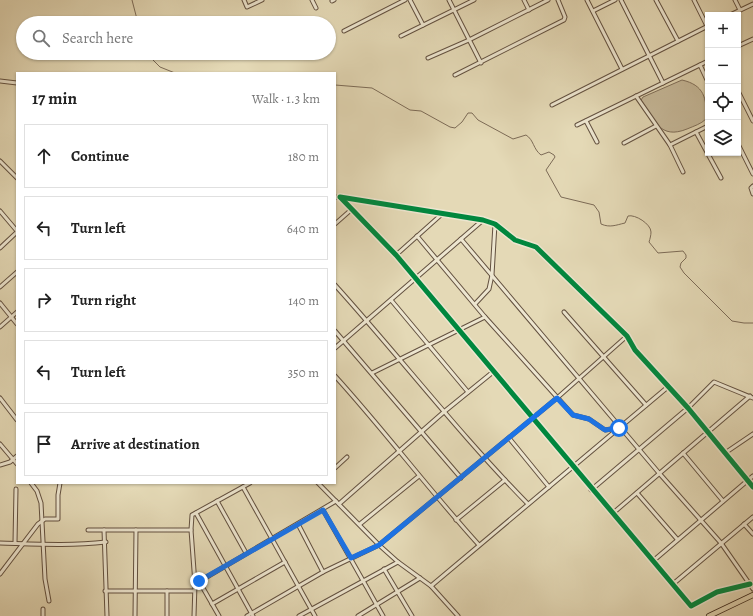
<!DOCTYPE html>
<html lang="en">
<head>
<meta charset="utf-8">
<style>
	:root { --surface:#fff; --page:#f6f6f6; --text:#222; --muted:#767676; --line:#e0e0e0 }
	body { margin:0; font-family:Alegreya,serif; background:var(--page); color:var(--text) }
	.controls { position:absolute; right:12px; top:12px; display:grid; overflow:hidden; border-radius:0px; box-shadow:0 1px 3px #0004 }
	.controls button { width:36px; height:36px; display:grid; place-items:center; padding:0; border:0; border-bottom:1px solid var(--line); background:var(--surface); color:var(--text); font:20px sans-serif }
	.stop { position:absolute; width:12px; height:12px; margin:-9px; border:3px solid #1a73e8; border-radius:50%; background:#fff }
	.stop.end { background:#1a73e8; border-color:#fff; box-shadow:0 1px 4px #0008 }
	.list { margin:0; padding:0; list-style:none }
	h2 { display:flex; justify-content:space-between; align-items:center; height:52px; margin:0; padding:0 16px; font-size:17px }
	h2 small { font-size:13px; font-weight:400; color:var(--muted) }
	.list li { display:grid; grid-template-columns:26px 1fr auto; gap:12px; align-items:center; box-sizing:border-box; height:64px; margin:0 8px 8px; padding:0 8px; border:1px solid var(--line); border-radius:0px }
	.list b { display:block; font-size:15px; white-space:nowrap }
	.list em { font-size:13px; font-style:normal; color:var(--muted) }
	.icon { flex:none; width:22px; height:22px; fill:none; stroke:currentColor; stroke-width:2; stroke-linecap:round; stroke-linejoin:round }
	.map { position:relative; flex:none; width:753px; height:616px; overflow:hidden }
	.search { position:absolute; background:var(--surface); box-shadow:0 1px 3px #0004; left:16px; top:16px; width:320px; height:44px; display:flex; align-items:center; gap:10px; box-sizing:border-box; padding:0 14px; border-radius:22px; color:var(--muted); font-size:15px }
	.panel { position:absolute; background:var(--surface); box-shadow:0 1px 3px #0004; left:16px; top:72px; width:320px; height:412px; border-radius:0px }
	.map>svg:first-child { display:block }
</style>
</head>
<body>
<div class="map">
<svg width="753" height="616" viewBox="0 0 753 616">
	<rect width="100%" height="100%" fill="#e4d9b6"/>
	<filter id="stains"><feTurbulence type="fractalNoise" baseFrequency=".005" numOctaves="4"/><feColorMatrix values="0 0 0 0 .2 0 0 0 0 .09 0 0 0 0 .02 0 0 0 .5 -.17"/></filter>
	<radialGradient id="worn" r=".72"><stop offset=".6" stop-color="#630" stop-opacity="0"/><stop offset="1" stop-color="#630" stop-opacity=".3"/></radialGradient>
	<!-- green -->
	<path fill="#c7ba9b" stroke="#806f5a" d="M682 80C704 85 707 98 706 119 701 124 694 126 687 129 660 140 654 120 641 100L643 97Z"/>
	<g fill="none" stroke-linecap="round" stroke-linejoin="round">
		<!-- stream -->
		<g stroke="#7c6b57" stroke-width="1">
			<path d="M132 0 138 23"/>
			<path d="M146 53 160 67 175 73"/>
			<path d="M335 85 372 88 410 110 421 111 450 127 455 128 462 122 468 113H472L478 120 513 139 526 135C534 140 533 149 541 155L549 152 554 155 555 157 546 170 561 197 594 205 599 212 601 224C610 228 616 225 625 223L628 216C635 214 651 224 651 232 651 235 650 239 649 242L658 253 683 251 686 255V258L681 263 680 267 684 273 732 321 744 323H753"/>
		</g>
		<defs>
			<g id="minor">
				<path d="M244 0 247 7 262 0"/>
				<path d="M312 0 316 8"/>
				<path d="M410 0 423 25"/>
				<path d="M449 0 481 63"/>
				<path d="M524 0 529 10"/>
				<path d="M587 0 622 69"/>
				<path d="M621 0 663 83"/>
				<path d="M656 0 678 41"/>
				<path d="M694 0 708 28"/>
				<path d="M735 0 740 10"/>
				<path d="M332 1 334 0"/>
				<path d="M593 11 615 0"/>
				<path d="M730 15 753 4"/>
				<path d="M344 31 405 0"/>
				<path d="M401 36 474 0"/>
				<path d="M738 46 753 39"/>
				<path d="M428 58 469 40 548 0"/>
				<path d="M700 65 708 82"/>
				<path d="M455 75 564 20 565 17 558 0"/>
				<path d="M0 81 17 83"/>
				<path d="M738 91 753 121"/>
				<path d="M636 96 670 145 683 172"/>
				<path d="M552 105 708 26"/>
				<path d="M586 121 597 142"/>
				<path d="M577 125 708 61"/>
				<path d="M696 132 721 178"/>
				<path d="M624 143 656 126"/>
				<path d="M738 144 753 174"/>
				<path d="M670 145 708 126"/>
				<path d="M0 161 17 178"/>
				<path d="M753 186 751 188 753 194"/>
				<path d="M335 197 483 220 495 224 515 240 536 247 627 336 635 350 688 408 753 487"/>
				<path d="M341 198 396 255 691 606 717 592 750 584"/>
				<path d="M0 211 17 231"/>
				<path d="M335 224 352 209"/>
				<path d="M417 236 485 317 573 415 589 419 605 430 617 428"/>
				<path d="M461 239 659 473 721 543 753 589"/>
				<path d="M0 248 17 232"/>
				<path d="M396 255 442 214"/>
				<path d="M335 285C400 357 460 435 528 504"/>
				<path d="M0 287 17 272"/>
				<path d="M391 300 468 392"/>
				<path d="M0 303 17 324"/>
				<path d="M475 304 489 289 492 275 495 224"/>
				<path d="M564 312 646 405"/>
				<path d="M0 327 17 312"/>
				<path d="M335 331 461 478"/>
				<path d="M335 348 483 220"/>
				<path d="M372 373 485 317"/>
				<path d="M335 376C385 431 429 490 479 545"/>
				<path d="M0 398 17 420"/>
				<path d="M509 438 549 487"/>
				<path d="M0 444 17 464"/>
				<path d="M683 453 723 501"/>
				<path d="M725 453 753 434"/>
				<path d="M0 465 10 462 17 456"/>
				<path d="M335 468 347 457"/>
				<path d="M31 483 37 491 41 503 45 579 49 601"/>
				<path d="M318 483 379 545 398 562 431 586 458 616"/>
				<path d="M243 487 315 616"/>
				<path d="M591 490 688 408 714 382 753 398"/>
				<path d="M637 493 677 539"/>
				<path d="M217 501 246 553"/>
				<path d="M339 504 445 411 493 372"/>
				<path d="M323 510 383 616"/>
				<path d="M196 513 253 616"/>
				<path d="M612 514 750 396"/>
				<path d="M456 520 505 480"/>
				<path d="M298 524 323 572"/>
				<path d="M360 524 419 476"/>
				<path d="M744 524 753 534"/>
				<path d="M88 530H191"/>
				<path d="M104 530 107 616"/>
				<path d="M0 543C36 544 70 546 106 542"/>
				<path d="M15 543 16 489"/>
				<path d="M653 561 753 476"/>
				<path d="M384 569 412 616"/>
				<path d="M0 574 38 524 45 519H58V495L60 483"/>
				<path d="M199 581 219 616"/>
				<path d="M195 584 336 501"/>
				<path d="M673 584 753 517"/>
				<path d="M431 586 669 386"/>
				<path d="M105 591H193"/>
				<path d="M167 591V616"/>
				<path d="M212 604 285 562"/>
				<path d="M43 609V616"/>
				<path d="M135 616 136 530"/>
				<path d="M194 616 195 584 191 530 192 515 250 483"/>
				<path d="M247 616 323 572 379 545 557 398 627 336"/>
				<path d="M299 616 398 562"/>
				<path d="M358 616 420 578"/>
			</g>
			<path id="primary" d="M709 616 753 595"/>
		</defs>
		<!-- minor casing -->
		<use href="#minor" stroke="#635140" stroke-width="5"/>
		<!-- primary casing -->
		<use href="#primary" stroke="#382419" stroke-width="6"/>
		<!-- minor -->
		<use href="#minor" stroke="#ede6d0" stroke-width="3"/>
		<!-- primary -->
		<use href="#primary" stroke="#e4d9b6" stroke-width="4.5"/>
		<defs>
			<g id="cycleway">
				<path d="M340 197 483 220 495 224 515 240 536 247 627 336 635 350 688 408 753 487"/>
				<path d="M341 198 396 255 691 606 717 592 750 584"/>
			</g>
		</defs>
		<!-- cycleway casing -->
		<use href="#cycleway" stroke="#ede6d0" stroke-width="8"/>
		<!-- cycleway -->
		<use href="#cycleway" stroke="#00873e" stroke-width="5"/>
	</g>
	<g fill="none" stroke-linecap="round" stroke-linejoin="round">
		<!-- route -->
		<path stroke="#1a73e8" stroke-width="5" d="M199 581 323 510 351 558 379 545 557 398 573 415 589 419 605 430 619 428"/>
	</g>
	<rect width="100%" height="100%" filter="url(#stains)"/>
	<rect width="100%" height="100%" fill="url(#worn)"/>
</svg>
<div class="controls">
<button>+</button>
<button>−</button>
<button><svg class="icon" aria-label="locate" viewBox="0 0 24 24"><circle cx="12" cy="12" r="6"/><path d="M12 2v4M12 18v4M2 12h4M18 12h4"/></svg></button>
<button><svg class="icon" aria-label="layers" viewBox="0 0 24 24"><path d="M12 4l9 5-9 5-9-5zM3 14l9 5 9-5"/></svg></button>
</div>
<div class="stop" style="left:619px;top:428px"></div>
<div class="stop end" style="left:199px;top:581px"></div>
<div class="search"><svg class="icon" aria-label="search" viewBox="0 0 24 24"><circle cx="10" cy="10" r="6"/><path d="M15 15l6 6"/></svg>Search here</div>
<section class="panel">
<h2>17 min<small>Walk · 1.3 km</small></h2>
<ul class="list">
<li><svg class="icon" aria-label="ahead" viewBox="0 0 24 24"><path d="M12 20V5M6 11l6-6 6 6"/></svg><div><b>Continue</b></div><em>180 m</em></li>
<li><svg class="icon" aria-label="left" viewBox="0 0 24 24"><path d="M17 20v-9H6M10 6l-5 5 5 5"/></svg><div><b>Turn left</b></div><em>640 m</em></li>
<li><svg class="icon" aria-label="right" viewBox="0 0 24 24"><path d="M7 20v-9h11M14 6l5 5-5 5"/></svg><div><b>Turn right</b></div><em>140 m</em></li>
<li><svg class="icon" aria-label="left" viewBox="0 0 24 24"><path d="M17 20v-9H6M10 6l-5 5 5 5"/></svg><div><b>Turn left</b></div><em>350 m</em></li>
<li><svg class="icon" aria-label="arrive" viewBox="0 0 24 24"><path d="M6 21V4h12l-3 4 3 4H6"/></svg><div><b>Arrive at destination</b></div></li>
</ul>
</section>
</div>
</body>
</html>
